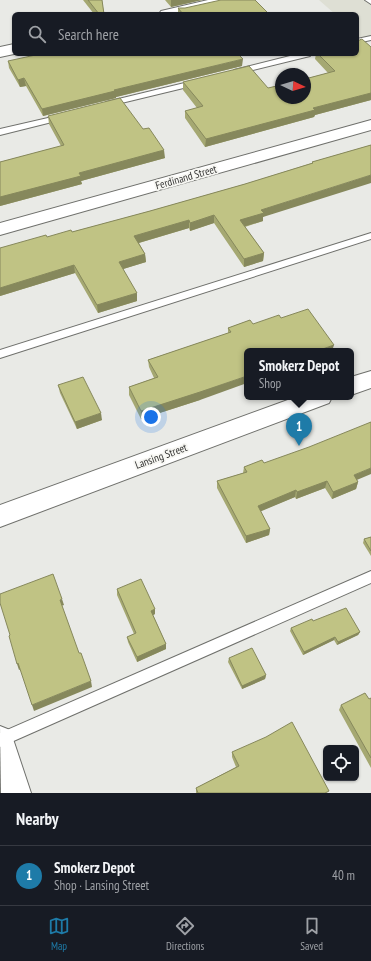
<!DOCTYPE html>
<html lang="en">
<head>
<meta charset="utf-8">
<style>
	:root { --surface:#171b24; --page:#20242c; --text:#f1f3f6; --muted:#9ea1a6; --line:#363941; --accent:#1e7ba8 }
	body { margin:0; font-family:"PT Sans Narrow",sans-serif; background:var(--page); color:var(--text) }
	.controls { position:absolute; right:12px; bottom:12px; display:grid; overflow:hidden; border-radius:6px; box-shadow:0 1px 3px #0004 }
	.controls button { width:36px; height:36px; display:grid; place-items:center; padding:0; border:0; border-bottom:1px solid var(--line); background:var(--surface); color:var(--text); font:20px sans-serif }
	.compass { position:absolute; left:275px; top:68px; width:36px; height:36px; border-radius:50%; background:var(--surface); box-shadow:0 1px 3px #0004; rotate:94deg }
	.you { position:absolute; left:151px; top:417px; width:14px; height:14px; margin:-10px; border:3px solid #fff; border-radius:50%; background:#1a73e8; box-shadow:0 0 0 6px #1a73e833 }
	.badge { display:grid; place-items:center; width:26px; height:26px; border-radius:50%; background:var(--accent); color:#fff; font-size:13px; font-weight:700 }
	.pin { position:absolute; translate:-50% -33px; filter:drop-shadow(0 1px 2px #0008) }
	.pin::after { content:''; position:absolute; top:21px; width:14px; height:12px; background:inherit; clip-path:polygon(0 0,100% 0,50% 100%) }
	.popup { position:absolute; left:244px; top:348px; width:110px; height:52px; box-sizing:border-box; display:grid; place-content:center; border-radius:6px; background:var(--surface); filter:drop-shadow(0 1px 3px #0005); font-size:13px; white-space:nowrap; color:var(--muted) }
	.popup b { font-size:15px; color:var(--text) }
	.popup::after { content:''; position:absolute; left:50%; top:100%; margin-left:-8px; border:8px solid transparent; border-top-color:var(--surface) }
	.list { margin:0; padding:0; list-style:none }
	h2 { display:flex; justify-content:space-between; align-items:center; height:52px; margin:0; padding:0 16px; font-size:17px }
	h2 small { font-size:13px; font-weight:400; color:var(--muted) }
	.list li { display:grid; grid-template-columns:26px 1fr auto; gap:12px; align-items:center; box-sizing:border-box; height:60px; padding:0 16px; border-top:1px solid var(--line) }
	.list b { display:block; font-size:15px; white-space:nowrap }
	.list p { margin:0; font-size:13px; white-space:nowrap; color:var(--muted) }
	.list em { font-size:13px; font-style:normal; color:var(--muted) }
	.icon { flex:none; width:22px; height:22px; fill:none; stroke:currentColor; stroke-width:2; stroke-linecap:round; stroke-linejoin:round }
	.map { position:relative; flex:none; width:371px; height:793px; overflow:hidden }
	.search { position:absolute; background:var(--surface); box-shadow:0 1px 3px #0004; left:12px; right:12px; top:12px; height:44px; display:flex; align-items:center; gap:10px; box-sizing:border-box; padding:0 14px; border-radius:6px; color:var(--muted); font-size:15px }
	.sheet { height:112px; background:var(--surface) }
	nav { display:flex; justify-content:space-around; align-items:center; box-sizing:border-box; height:56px; border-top:1px solid var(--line); background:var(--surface); font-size:11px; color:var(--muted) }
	nav a { display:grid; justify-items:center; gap:2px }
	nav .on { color:var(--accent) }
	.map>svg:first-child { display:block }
</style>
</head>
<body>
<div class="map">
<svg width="371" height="793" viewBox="0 0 371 793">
	<rect width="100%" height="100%" fill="#e9eae6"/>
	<!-- built -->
	<path fill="#dedfd4" d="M319 0H371V40L357 44V14H335Z"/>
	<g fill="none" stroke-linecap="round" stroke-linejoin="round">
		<defs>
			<g id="lane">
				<path d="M365 0H371V4Z"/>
				<path d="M371 36V40L357 43V39Z"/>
				<path d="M298 54H311L310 56 237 74 233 72 234 70Z"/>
				<path d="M197 80H200V84L109 106 105 104 106 102Z"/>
				<path d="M61 115 65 117 64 119 0 135V129Z"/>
				<path d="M371 233V239L0 358V350Z"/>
				<path d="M371 571V583L0 747V733Z"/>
			</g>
			<g id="street">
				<path d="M208 0H234L232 3 185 14H159L161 11Z"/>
				<path d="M14 44V54L0 57V47Z"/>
				<path d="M371 120V130L0 235V223Z"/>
				<path d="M371 371V388L351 395V377Z"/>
				<path d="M296 397H332L329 403 0 527V505Z"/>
				<path d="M0 726 10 730 31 793H1Z"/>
			</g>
		</defs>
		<!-- lane casing -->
		<use href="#lane" stroke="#6f706c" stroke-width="2"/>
		<!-- street casing -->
		<use href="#street" stroke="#6f706c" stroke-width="2"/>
		<!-- lane -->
		<use href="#lane" fill="#fff" fill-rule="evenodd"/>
		<!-- street -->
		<use href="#street" fill="#fff" fill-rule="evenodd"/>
	</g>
	<!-- wall -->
	<g fill="#a5a872">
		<path d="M83 0H102L104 14H94Z"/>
		<path d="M165 0H202L171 7Z"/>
		<path d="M178 8 269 14H178Z"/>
		<path d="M371 47V100L315 115 314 117 205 147 185 118V111L197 108 183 90V82L268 88 328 73 315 59 316 54H357Z"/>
		<path d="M8 61 242 66 116 97V98L43 116 26 86 20 87 9 68Z"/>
		<path d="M48 116 143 129 165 158 81 181 82 184 0 206V162L61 146 49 124Z"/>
		<path d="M371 145 263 217V221L245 227 264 253 263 261 244 267 214 223 190 231 189 228 139 243 145 254 146 262 123 269 137 301 98 313 75 273 0 296V248L72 232 150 211 245 184 312 163V162Z"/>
		<path d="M250 320 200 400 141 419 129 395V387L154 378 149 367 148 360 228 333V328Z"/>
		<path d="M58 385 102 420 77 429 60 393Z"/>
		<path d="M264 463 357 480 358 482 356 489 332 499 325 488 296 499 295 497 260 511 270 529 269 535 246 543 217 488V481L243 473 244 467Z"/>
		<path d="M371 537V556L363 543 364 539Z"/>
		<path d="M117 589 155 609V614L153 615 166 644V649L137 662 128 642 127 637 134 634 117 595Z"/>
		<path d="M313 621 360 632 358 635 337 645 334 640 303 655 290 631 291 628Z"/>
		<path d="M229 658 266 675 265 679 242 689 228 662Z"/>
		<path d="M371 698V768L339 710 341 705 369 699Z"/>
		<path d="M232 752 328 793H196V788L236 767 232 757Z"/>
	</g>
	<!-- shaded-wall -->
	<g fill="#86885c">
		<path d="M171 0H202L171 7Z"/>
		<path d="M243 59 242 66 116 97V98L43 116 42 109 114 90Z"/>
		<path d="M24 78 26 86 20 87 18 80Z"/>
		<path d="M371 93V100L315 115 314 117 205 147 206 139 313 108Z"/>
		<path d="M164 150 165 158 81 181 82 184 0 206V197L79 173Z"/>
		<path d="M371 175V183L263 217V221L239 228 240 220 261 210Z"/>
		<path d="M214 215V223L190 231V223Z"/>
		<path d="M189 220V228L135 244 134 236Z"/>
		<path d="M264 253 263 261 244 267V259Z"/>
		<path d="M145 254 146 262 120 270 119 262Z"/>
		<path d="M74 265 75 273 0 296V288Z"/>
		<path d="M137 293V301L98 313 97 305Z"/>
		<path d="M334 345 332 351H317Z"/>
		<path d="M247 376V383L200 400 141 419V411Z"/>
		<path d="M101 413 102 420 77 429 75 422Z"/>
		<path d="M371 468V474L352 482 354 475Z"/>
		<path d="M327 481 325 488 296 499 297 492Z"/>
		<path d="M358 482 356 489 332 499 333 492Z"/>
		<path d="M296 490 295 497 257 513 258 506Z"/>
		<path d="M270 529 269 535 246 543V536Z"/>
		<path d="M62 599 64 605 61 606 60 600Z"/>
		<path d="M155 609V614L151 616V611Z"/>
		<path d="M360 632 358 635 337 645 338 642Z"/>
		<path d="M335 637 334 640 303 655 304 652Z"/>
		<path d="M166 644V649L137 662V657Z"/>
		<path d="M18 663 21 669 19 670 17 664Z"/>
		<path d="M266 675 265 679 242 689V686Z"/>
		<path d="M91 681 92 687 34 711 32 705Z"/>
	</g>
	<!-- building -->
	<g fill="#c0c384" stroke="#86885c">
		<path d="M88 0H102L104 14H99Z"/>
		<path d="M221 0H255L269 14H183L178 8H185Z"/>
		<path d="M362 39 371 47V93L313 108 315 110 206 139 185 111 203 106 183 82 249 66 268 88 281 85V98H305V79L335 71 318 54H357V41Z"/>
		<path d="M40 54H238L243 59 114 90 115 91 42 109 24 78 18 80 8 61Z"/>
		<path d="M120 98 143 129 149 128 164 150 79 173 81 176 0 197V162L64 145 48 116Z"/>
		<path d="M371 145V175L261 210 264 213 240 220 264 253 244 259 214 215 190 223 189 220 134 236 145 254 119 262 137 293 97 305 74 265 0 288V248L46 235 47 237 71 230 72 232 150 211 245 184 313 163 312 162Z"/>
		<path d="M308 309 334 345 317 351H247V376L200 392 141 411 129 387 158 377 148 360 231 332 228 328 250 320 253 324 279 315 281 318Z"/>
		<path d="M83 377 101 413 75 422 58 385Z"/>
		<path d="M371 422V468L354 475 358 482 333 492 327 481 297 492 296 490 258 506 270 529 246 536 217 481 247 472 244 467 262 460 264 463 309 447Z"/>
		<path d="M371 537V551L364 539Z"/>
		<path d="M53 574 62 599 60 600 79 653H81L91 681 32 705 18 663 17 664 9 636 10 635 0 603V594Z"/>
		<path d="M141 579 155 609 151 611 166 644 137 657 127 637 136 633 117 589Z"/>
		<path d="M346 608 360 632 338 642 335 637 304 652 291 628 312 619 313 621Z"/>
		<path d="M252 648 266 675 242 686 229 658Z"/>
		<path d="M365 693 369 699 371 698V758L341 705Z"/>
		<path d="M292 722 329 791 325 793H198L196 788 239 766 232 752 266 737Z"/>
	</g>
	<g text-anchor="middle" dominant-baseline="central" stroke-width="3.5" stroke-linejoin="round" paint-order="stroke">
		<!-- street labels -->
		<g font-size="11" fill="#353534" stroke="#f7f7f3">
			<text transform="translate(186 177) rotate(-16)">Ferdinand Street</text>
			<text transform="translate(161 456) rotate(-20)">Lansing Street</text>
		</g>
	</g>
</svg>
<div class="controls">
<button><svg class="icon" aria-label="locate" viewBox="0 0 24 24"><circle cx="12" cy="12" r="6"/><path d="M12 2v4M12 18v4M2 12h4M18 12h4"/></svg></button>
</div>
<svg class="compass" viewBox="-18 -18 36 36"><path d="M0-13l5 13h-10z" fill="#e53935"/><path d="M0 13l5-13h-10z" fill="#9ea1a6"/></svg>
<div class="you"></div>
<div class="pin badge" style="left:299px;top:446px">1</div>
<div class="popup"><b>Smokerz Depot</b>Shop</div>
<div class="search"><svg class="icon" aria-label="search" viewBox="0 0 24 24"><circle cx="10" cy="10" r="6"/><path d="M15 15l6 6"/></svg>Search here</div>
</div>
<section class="sheet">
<h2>Nearby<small></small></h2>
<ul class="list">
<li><span class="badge">1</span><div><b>Smokerz Depot</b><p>Shop · Lansing Street</p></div><em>40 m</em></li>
</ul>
</section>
<nav>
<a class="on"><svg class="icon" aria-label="map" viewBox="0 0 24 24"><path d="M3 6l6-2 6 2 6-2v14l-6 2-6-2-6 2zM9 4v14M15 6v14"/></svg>Map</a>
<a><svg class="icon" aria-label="directions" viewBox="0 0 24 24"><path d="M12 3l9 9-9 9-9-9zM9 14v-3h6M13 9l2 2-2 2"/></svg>Directions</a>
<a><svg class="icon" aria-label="saved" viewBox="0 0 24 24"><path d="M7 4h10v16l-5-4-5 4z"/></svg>Saved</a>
</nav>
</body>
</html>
